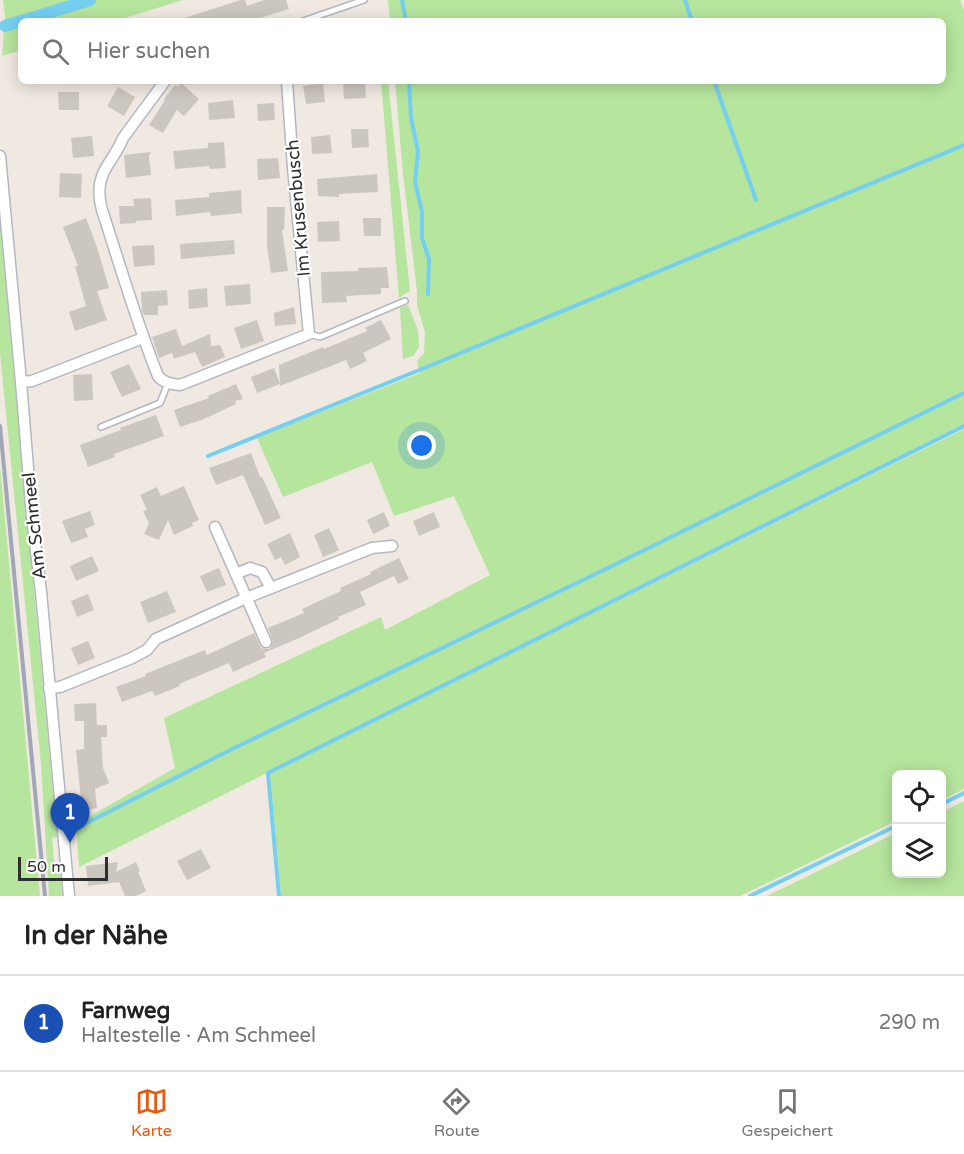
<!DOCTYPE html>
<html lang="de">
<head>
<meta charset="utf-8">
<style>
	:root { --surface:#fff; --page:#f2f2f2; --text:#222; --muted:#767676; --line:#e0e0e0; --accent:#ea580c }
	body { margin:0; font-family:"Varela Round",sans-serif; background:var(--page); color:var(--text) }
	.controls { position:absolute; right:18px; bottom:18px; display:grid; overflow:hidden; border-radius:9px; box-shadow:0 3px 15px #0003 }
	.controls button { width:54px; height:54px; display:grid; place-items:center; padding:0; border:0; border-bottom:2px solid var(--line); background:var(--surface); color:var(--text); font:30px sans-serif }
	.scale { position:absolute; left:18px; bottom:15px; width:90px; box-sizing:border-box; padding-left:6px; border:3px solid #2e2e2e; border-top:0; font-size:16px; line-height:21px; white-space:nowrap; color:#2e2e2e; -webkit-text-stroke:4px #fff; paint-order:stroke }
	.you { position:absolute; left:422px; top:446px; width:21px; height:21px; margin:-15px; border:4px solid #fff; border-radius:50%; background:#1a73e8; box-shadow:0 0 0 9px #1a73e833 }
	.badge { display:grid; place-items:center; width:39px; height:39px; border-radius:50%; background:var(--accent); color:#fff; font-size:20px; font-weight:700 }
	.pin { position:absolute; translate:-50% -50px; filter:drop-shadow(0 2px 3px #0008) }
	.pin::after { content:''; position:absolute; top:32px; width:21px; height:18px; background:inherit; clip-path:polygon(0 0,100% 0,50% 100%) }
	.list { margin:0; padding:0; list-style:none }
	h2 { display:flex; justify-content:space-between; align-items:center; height:78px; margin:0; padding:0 24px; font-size:26px }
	h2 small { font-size:20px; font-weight:400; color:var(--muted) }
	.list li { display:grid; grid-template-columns:39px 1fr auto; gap:18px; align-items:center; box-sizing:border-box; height:96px; padding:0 24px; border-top:2px solid var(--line) }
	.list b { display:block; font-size:22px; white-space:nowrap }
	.list p { margin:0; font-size:20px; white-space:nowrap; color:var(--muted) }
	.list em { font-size:20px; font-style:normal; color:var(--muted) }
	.icon { flex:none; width:33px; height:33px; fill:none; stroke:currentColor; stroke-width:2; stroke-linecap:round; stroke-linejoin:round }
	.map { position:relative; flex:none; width:964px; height:896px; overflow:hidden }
	.search { position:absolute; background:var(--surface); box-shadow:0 3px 15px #0003; left:18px; right:18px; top:18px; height:66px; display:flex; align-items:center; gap:15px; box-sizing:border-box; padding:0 21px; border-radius:9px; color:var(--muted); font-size:22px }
	.sheet { height:174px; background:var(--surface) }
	nav { display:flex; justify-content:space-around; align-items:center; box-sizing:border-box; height:84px; border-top:2px solid var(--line); background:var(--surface); font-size:16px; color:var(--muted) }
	nav a { display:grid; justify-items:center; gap:3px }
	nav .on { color:var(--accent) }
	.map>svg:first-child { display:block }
</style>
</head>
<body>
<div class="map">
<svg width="964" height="896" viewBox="0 0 964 896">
	<rect width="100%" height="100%" fill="#efe9e1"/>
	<!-- green -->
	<g fill="#b6e59e">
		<path d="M3 0H183L115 21H21V50L2 56 5 16Z"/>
		<path d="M388 0H960L964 10V424L79 867 76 824 175 768 164 718 381 617 385 630 490 575 454 496 394 516 372 462 283 497 257 438 420 373 417 361 424 353 425 332 417 305V291L403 174 395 81H943V21H390Z"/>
		<path d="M381 81H388L410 291 399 298Z"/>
		<path d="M0 225 57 837 52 838 55 870H60L62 896H49L41 764 0 353Z"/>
		<path d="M408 305 418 330 419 347 413 356 403 359 400 308Z"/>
		<path d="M964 429V789L942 800V774H896V821L740 896H281L270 773Z"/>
		<path d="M0 466 40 896H0Z"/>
		<path d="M964 801V896H767L896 833V874H942V812Z"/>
	</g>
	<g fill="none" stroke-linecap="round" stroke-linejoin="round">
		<!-- stream -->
		<g stroke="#75cff0" stroke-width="4">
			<path d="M402 0 406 21"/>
			<path d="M685 0 692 21"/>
			<path d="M409 81 411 118 418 151 415 182 422 212V238L429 259 428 294"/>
			<path d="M714 81 756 200"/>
			<path d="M208 456 439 362 964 145"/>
			<path d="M942 804 964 793"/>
			<path d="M79 827 230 750 610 567 964 393"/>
			<path d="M279 896 268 773 964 426"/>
			<path d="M750 896 896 826"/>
		</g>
		<!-- canal -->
		<g stroke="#75cff0" stroke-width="12">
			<path d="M22 21 90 0"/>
			<path d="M5 26 21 21"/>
		</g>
	</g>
	<!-- building -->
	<g fill="#cbc7bf">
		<path d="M241 0H245L247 6 264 0H286L289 9 251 21H181V19Z"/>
		<path d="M343 81H365L366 98 344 99Z"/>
		<path d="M181 83 199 99 184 116 177 110 163 133 149 125 165 100 164 99 175 85 178 87Z"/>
		<path d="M323 83 325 102 306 104 303 86Z"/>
		<path d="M118 87 135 97 124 116 107 106Z"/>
		<path d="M58 92H79V110H59Z"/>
		<path d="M233 100 235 118 209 120 208 103Z"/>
		<path d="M274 103 275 120 258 121 257 104Z"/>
		<path d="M351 129H368L369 147 352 148Z"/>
		<path d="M330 135 332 153 312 154 311 137Z"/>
		<path d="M92 136 94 156 73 158 71 138Z"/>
		<path d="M224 142 226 168 210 169 209 166 175 169 173 151 208 148V143Z"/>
		<path d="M151 152 149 156 151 175 126 178 124 155Z"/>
		<path d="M278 158 280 178 258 180 257 159Z"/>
		<path d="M60 173 82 174 81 198 59 197Z"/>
		<path d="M377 174 378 192 339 194V197L318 196 317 179Z"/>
		<path d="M241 190 242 213 211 216 210 212 176 216 175 200 209 197V193Z"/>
		<path d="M151 198 152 220 136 221V223L120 224 119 206H134L133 199Z"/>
		<path d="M267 207H285L284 230H282L288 271 271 273 267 246Z"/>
		<path d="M86 218 97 247 109 288 97 291 107 320 75 331 69 312 86 306 75 266H78L63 227Z"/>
		<path d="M363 218H381V236H364Z"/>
		<path d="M339 221 340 241 318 242 317 222Z"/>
		<path d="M234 240 235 254 181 259 180 244Z"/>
		<path d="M154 245 155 265 134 267 132 246Z"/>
		<path d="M387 267 389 288H381V294L346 296 347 302 322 303 321 272 358 271V268Z"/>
		<path d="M250 284 251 304 226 306 224 286Z"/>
		<path d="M207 288 208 307 189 309 188 290Z"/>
		<path d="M167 290 168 305 158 306V315H144L142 311 141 292Z"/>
		<path d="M294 307 296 324 275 326 274 313Z"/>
		<path d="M257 320 264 341 241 349 234 328Z"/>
		<path d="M381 320 391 339 363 353 367 361 350 369 346 360 280 386 279 365 323 347 324 349 367 331 365 328Z"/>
		<path d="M176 329 182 346 210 334 211 346 220 345 225 357 202 367 195 352 174 359 172 353 159 358 152 337Z"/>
		<path d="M129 364 141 389 122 397 110 372Z"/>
		<path d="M274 368 280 384 257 393 251 377Z"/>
		<path d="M92 374 93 400 74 401 73 375Z"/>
		<path d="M236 384 243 399 235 401 236 404 204 419 180 427 174 410 209 398 208 396Z"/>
		<path d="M156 415 164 436 114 454 115 457 88 467 80 445 121 430 120 428Z"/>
		<path d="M251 453 260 477H262L281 518 265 525 243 475 216 485 209 468Z"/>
		<path d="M184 486 199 520 192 523 193 526 174 535 168 520 159 540 144 534 149 523 143 511 147 510 140 495 157 487 161 496Z"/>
		<path d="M90 511 95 525 85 529 88 537 71 543 62 521Z"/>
		<path d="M384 512 390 526 373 534 367 520Z"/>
		<path d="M434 512 440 527 419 536 413 521Z"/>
		<path d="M329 528 339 550 323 557 314 535Z"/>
		<path d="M290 533 300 557 285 565 281 557 275 560 267 544Z"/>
		<path d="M92 556 99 571 76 581 70 566Z"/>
		<path d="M399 558 409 579 398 584 394 576 360 592 366 605 338 617 339 619 299 638 264 653 266 657 233 672 229 663 179 684 180 686 155 696 152 691 122 702 116 687 146 676 145 674 205 650 207 655 254 633 261 648 265 649H270L273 642 268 628 304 613 302 609 341 591 340 588 371 574 370 572Z"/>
		<path d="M219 568 226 585 207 592 200 576Z"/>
		<path d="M167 591 176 612 148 623 140 602Z"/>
		<path d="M88 594 94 610 77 617 71 601Z"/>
		<path d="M88 641 95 658 78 665 71 648Z"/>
		<path d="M96 703 97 725H107V737H101L103 768 109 783 95 789 97 808 82 810 76 750 84 749V721H75L74 704Z"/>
		<path d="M201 849 211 868 187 880 177 861Z"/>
		<path d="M118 862 116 872 136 862 140 871 138 872 146 891 136 896H125L119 882 88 886 86 866Z"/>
	</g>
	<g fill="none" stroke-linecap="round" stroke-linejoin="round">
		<defs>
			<g id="service">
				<path d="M303 21 364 0"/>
				<path d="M309 334 320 337 405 301"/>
				<path d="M101 427 160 403 168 383"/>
			</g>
			<g id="minor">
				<path d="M165 81 123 138C118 152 107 163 102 176 98 187 99 199 102 210 120 265 136 321 158 376 164 383 171 384 180 385L309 334 293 168 287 81"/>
				<path d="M0 156 21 382 32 518 41 592 69 896"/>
				<path d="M21 382 32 381 143 338"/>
				<path d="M215 527 266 642"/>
				<path d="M236 574 250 568 262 572 271 588"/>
				<path d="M49 688 60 687 132 658 147 650 156 639 246 598 372 548 392 546"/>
			</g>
		</defs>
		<!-- service casing -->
		<use href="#service" stroke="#b4b7c1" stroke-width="8"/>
		<!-- minor casing -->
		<use href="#minor" stroke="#b4b7c1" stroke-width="13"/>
		<!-- service -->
		<use href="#service" stroke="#fff" stroke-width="5"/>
		<!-- minor -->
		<use href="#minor" stroke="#fff" stroke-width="10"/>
		<!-- rail -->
		<path stroke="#a3a6b8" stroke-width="4" d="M0 426 45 896"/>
	</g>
	<g text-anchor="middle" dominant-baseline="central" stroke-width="4.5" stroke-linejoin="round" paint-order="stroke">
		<!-- street labels -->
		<g font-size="18" fill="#2e2e2e" stroke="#fff">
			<text transform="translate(298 208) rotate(-95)">Im Krusenbusch</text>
			<text transform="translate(34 526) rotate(-96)">Am Schmeel</text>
		</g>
	</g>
</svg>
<div class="controls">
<button><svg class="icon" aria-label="locate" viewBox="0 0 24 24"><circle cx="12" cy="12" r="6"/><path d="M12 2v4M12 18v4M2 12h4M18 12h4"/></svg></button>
<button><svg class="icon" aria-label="layers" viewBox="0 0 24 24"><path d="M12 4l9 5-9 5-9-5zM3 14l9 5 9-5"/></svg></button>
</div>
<div class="scale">50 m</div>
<div class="you"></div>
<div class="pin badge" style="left:70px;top:843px;background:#1a4fb4">1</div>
<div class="search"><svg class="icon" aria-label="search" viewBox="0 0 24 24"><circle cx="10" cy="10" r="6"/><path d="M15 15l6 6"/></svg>Hier suchen</div>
</div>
<section class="sheet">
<h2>In der Nähe<small></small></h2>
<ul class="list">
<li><span class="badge" style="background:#1a4fb4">1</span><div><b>Farnweg</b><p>Haltestelle · Am Schmeel</p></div><em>290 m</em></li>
</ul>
</section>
<nav>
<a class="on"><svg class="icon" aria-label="map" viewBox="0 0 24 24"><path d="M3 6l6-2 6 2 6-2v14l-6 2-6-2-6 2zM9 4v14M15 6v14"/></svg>Karte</a>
<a><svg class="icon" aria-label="directions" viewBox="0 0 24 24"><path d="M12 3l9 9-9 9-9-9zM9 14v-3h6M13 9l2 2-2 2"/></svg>Route</a>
<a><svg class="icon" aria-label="saved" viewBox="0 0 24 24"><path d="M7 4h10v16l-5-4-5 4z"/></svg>Gespeichert</a>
</nav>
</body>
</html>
